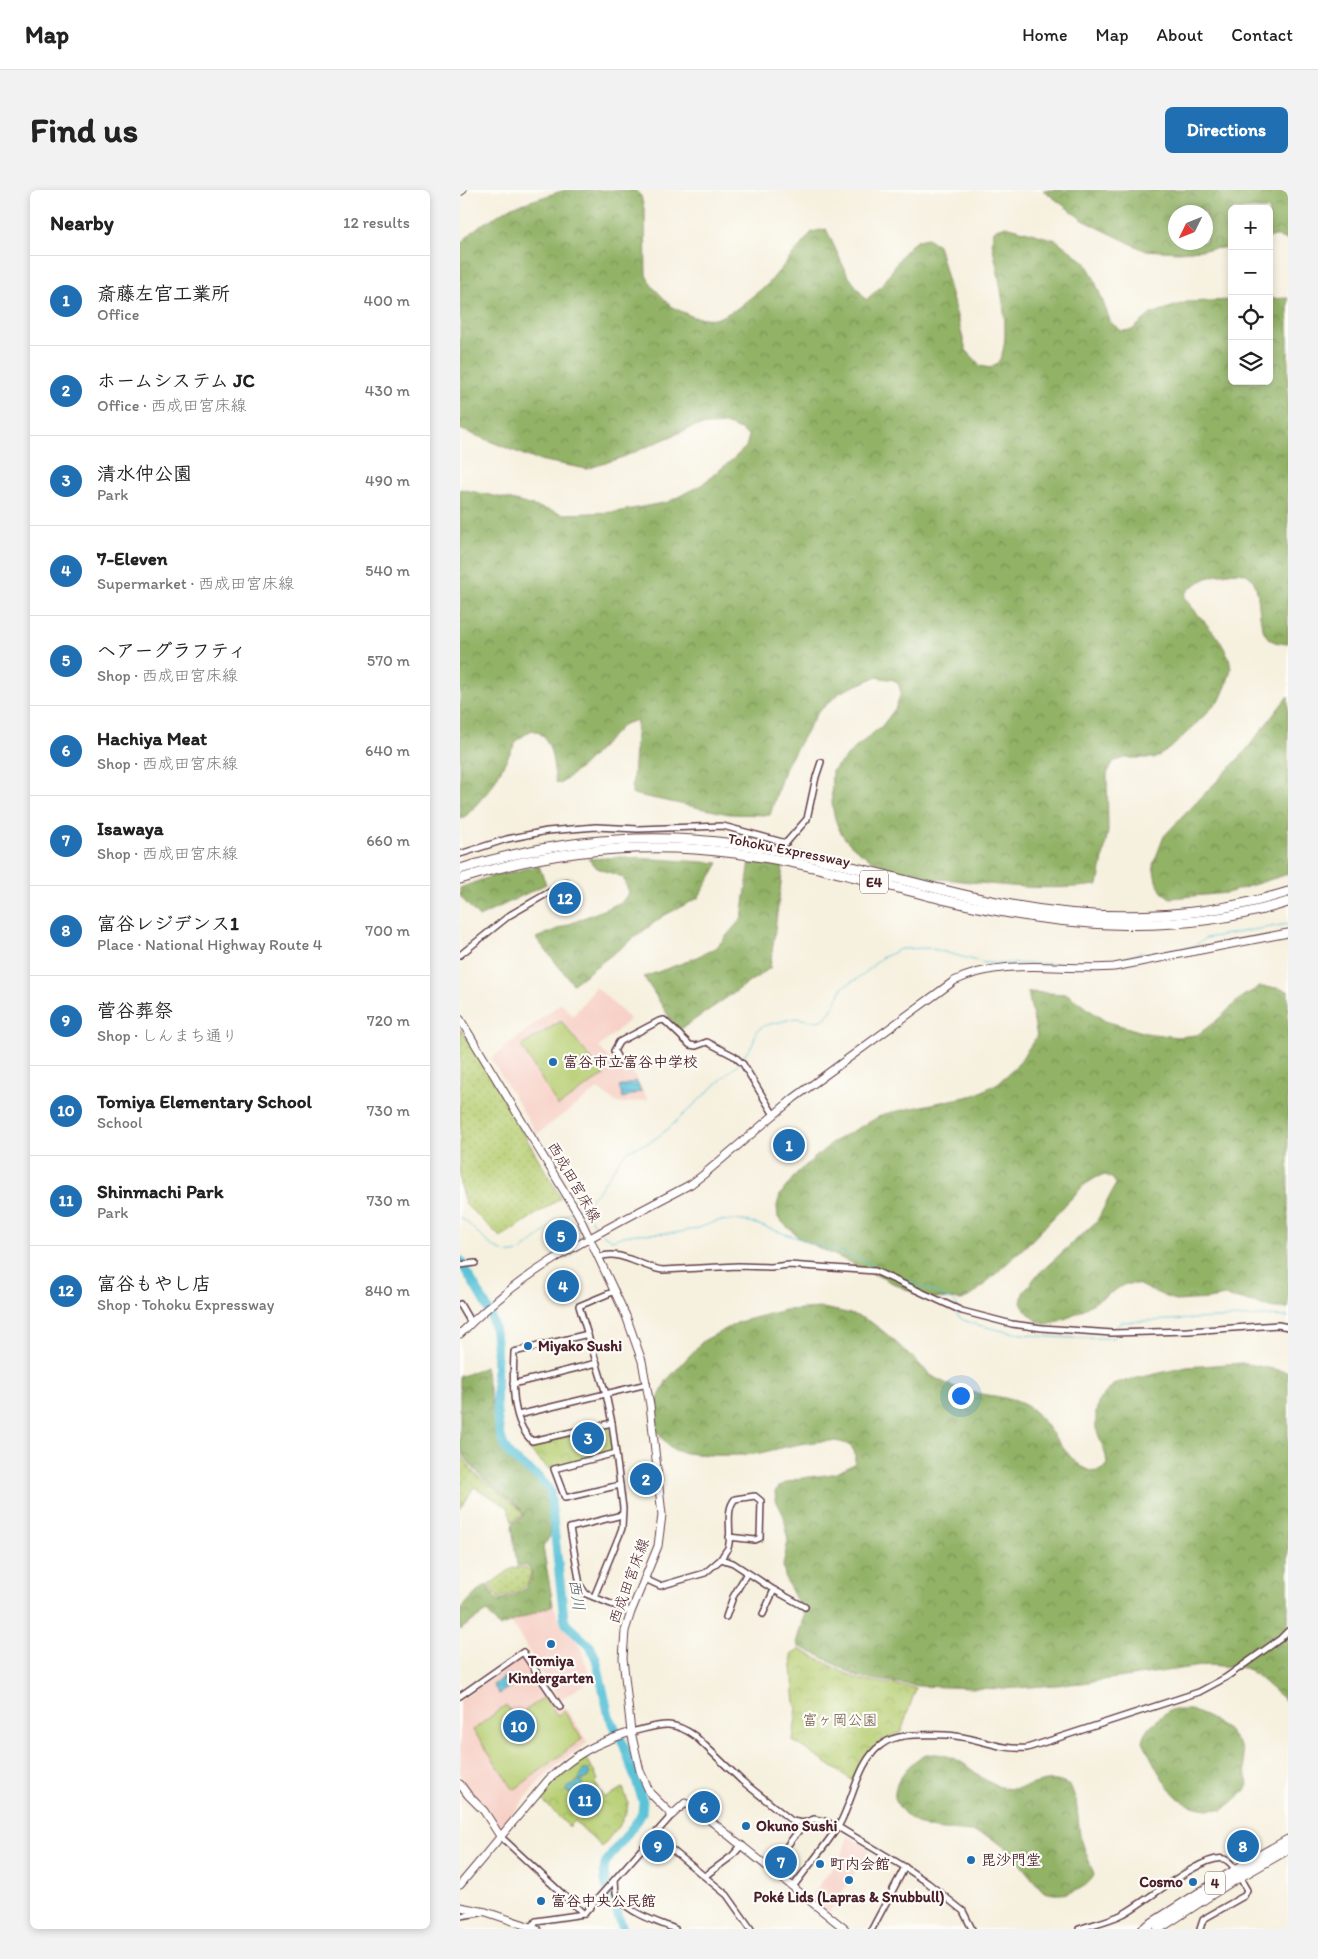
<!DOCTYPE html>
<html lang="en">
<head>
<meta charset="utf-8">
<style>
	:root { --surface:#fff; --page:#f2f2f2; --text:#222; --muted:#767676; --line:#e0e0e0; --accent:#1f6fb2 }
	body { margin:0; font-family:Itim,"Klee One",sans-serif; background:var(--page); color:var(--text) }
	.controls { position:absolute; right:15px; top:15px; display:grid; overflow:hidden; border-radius:8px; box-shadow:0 2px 8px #0003 }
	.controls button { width:45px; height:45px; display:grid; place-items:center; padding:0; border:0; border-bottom:1px solid var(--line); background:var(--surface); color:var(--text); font:25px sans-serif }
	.compass { position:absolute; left:708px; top:15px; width:45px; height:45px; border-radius:50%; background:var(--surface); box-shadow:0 2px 8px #0003; rotate:227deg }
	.you { position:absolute; left:500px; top:1205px; width:18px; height:18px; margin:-12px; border:4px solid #fff; border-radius:50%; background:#1a73e8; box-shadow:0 0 0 8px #1a73e833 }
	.badge { display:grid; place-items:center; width:32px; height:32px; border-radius:50%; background:var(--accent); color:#fff; font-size:16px; font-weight:700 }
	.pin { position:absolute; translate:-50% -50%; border:2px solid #fff; box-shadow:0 1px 5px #0006 }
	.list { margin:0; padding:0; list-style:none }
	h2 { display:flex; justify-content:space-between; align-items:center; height:65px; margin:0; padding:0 20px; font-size:21px }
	h2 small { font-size:16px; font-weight:400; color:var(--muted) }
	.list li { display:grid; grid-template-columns:32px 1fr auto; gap:15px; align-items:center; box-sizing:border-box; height:90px; padding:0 20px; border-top:1px solid var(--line) }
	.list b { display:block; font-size:19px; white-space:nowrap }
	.list p { margin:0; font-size:16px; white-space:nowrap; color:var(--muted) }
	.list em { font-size:16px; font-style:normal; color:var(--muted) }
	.icon { flex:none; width:28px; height:28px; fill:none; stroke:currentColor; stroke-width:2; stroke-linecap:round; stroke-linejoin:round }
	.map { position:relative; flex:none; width:828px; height:1739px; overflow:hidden; border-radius:8px }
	header { display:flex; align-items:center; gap:30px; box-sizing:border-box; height:70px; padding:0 25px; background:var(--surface); border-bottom:1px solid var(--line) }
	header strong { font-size:24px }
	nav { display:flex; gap:28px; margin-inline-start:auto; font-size:18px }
	.intro { display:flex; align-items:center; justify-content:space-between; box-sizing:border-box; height:120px; padding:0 30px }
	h1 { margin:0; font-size:35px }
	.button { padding:12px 22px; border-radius:8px; background:var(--accent); color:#fff; font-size:18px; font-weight:700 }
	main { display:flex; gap:30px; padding:0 30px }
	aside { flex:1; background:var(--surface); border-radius:8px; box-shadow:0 2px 8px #0003 }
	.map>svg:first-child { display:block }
</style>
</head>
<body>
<header>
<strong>Map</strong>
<nav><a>Home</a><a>Map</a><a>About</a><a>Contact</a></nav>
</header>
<div class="intro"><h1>Find us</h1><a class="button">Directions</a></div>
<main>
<aside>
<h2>Nearby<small>12 results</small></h2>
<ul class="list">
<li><span class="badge">1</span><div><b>斎藤左官工業所</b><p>Office</p></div><em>400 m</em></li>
<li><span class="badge">2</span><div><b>ホームシステム JC</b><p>Office · 西成田宮床線</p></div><em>430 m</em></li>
<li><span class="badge">3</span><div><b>清水仲公園</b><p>Park</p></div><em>490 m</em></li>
<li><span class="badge">4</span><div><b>7-Eleven</b><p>Supermarket · 西成田宮床線</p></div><em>540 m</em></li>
<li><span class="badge">5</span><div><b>ヘアーグラフティ</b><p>Shop · 西成田宮床線</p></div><em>570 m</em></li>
<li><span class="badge">6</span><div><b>Hachiya Meat</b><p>Shop · 西成田宮床線</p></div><em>640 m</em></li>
<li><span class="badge">7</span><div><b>Isawaya</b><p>Shop · 西成田宮床線</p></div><em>660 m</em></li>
<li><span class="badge">8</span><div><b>富谷レジデンス1</b><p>Place · National Highway Route 4</p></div><em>700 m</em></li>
<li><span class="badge">9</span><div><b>菅谷葬祭</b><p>Shop · しんまち通り</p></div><em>720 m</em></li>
<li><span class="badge">10</span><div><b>Tomiya Elementary School</b><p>School</p></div><em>730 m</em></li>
<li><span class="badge">11</span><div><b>Shinmachi Park</b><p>Park</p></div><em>730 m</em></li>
<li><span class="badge">12</span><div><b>富谷もやし店</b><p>Shop · Tohoku Expressway</p></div><em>840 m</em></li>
</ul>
</aside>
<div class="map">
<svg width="828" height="1739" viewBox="0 0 828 1739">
	<defs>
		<pattern id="grass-dots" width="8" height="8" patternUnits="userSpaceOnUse" patternTransform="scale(1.25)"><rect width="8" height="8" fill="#b8cf74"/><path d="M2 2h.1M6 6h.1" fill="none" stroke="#a0b165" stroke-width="1.8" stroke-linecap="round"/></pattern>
		<pattern id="forest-crowns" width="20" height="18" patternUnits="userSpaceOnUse" patternTransform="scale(1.25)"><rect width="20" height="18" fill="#92b266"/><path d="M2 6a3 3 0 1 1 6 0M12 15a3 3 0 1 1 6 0" fill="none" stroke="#799054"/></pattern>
		<pattern id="park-crowns" width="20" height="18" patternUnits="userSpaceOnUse" patternTransform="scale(1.25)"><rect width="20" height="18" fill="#b8cf74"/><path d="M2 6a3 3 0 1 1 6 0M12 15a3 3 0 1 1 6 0" fill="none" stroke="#a0b165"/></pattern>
		<pattern id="water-rules" width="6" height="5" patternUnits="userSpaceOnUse" patternTransform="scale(1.25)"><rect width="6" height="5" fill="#5bc2d8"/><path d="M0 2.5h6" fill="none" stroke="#51a6ba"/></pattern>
	</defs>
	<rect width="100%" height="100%" fill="#fdfcf7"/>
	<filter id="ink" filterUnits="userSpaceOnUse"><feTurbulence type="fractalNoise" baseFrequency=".02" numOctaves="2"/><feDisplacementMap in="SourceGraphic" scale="10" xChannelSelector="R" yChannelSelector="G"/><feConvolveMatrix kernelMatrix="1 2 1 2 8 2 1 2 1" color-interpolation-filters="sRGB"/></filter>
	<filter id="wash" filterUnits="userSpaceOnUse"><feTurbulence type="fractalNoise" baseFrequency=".0096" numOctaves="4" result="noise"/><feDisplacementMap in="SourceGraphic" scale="20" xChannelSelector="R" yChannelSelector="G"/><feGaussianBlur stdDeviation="1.12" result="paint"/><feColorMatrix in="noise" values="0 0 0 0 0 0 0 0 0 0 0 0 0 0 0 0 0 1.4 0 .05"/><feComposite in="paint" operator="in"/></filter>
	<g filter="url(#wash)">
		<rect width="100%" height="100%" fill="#f6f0de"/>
		<!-- built -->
		<g fill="#f7d1c7">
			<path d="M136 797 170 829 139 857 157 877 168 874 188 910 158 914 138 899 77 944 31 869 101 813 113 826Z"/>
			<path d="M93 1415 102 1436 115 1449 121 1459 131 1490 99 1510 51 1432Z"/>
			<path d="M63 1465 99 1520 105 1517 128 1552 100 1572 75 1596 43 1636 38 1635 22 1611 7 1599 0 1583V1511Z"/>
			<path d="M388 1646 410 1659 369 1723 350 1708 382 1664Z"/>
		</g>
		<!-- grass -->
		<g fill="url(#grass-dots)" stroke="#817750">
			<path d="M0 838 18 865 101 1008 41 1047 6 1015 0 996Z"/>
			<path d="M0 1263 13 1282 60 1319 63 1325 52 1332 48 1317 14 1297 0 1319Z"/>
			<path d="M57 1377 67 1378 71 1382C68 1402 55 1402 38 1408L29 1395 51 1379Z"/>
		</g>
		<!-- forest -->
		<g fill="url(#forest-crowns)" stroke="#6e6848" fill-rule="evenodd">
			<path d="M105 0H175L181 6 185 23 186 85 192 96 212 117 233 127 256 129 275 120 308 94 352 42 366 39 387 84 406 110C411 105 417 101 421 96 436 80 443 51 467 48L478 55 506 160 521 176 530 178C533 176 537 174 539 171 554 146 537 81 532 52L533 43 536 39 546 36 596 50 625 72 633 86 651 133 662 141 672 140 691 124 727 112 772 110V191H809V109L828 108V453C786 458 809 399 788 385 781 380 769 383 761 384 748 386 734 393 725 404V409L759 449 769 467 771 479 766 496 760 510 711 558 695 568H665L653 572 647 584 648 641 638 695C591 701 542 696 494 690 481 689 465 690 453 686 431 680 405 669 389 653 370 634 371 606 372 581L396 557 422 536 435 519 441 503 439 495 434 490 416 487 381 502 357 523 324 580 310 625 269 624 172 604 177 530 164 534 124 575 100 594 96 592C92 574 94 545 72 540L57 550 31 598 7 625 0 629V299L44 308 103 324 156 322 208 312 241 295 272 270 286 257 289 246 281 240 265 234 235 236 163 267 127 279 74 269 0 239V54L19 36 52 17Z"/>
			<path d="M583 0H828V50L815 46 809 48V19H772V57L719 62 684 60 623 30ZM716 22H746V52H716Z"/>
			<path d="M828 506V684L767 703 710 708 702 702 696 691 693 675 704 646 783 564Z"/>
			<path d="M161 667 259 673 238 708 203 726 113 794 76 748 162 712 169 702 163 687 137 678 128 669Z"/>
			<path d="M290 671 323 677 310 778 218 841 184 787 228 771 256 758 282 728Z"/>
			<path d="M79 676 86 694 19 727 0 706V698L29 687Z"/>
			<path d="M800 797 818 798 828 801V1118H815L765 1106 748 1109 716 1111 677 1094H665L612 1126 588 1135 578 1132 566 1121 561 1113 563 1103 577 1085 637 1031 656 994 653 989 646 985 637 987 624 995 572 1050 514 1104 502 1110 462 1107 339 1048 318 1028 317 1016 320 1005 337 983 373 952 424 924 515 905 538 893 556 877 577 846 568 802 607 804 645 831 686 843 718 847 737 845 755 832 783 806Z"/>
			<path d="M362 1118C378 1121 398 1124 412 1133 426 1142 438 1155 450 1165 459 1173 468 1185 479 1190 488 1195 500 1199 511 1202 532 1207 557 1206 575 1222 589 1234 625 1304 647 1274L646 1266 636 1238V1222L639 1210 655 1193 727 1177 782 1173 828 1182V1513L796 1485 785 1478 748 1475 622 1493 544 1499 459 1496 398 1487 360 1466 338 1456 337 1450 344 1425 326 1390 323 1376 328 1351 324 1326 316 1310 315 1301C329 1285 357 1288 376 1283 382 1281 388 1277 394 1274 406 1231 314 1261 295 1264 282 1266 225 1266 215 1260 205 1255 199 1243 193 1234L194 1217 207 1190 243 1151 279 1132 325 1120Z"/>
			<path d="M25 1177 39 1253 50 1270 70 1283 83 1295 89 1312 90 1346 83 1357 93 1415 39 1437 27 1421 0 1440V1420L20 1399 27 1395 36 1409 39 1410C58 1403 69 1403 72 1382L68 1376 57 1375 52 1337 53 1333 64 1326 60 1318C39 1299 11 1284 0 1257V1185L2 1186Z"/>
			<path d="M709 1520H731L749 1528 767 1539 781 1557 788 1595 783 1603 763 1620C750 1619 735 1619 724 1612 706 1601 692 1570 683 1551L688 1538Z"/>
			<path d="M476 1564C509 1567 515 1591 544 1598 569 1603 586 1580 611 1597L616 1610 620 1646 634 1685C627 1701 598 1709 583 1701 566 1684 552 1658 529 1647 509 1637 479 1644 461 1635 452 1631 440 1621 436 1611 430 1596 448 1574 461 1567 465 1565 471 1564 476 1564Z"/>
		</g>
		<!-- park -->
		<g fill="url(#park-crowns)" stroke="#817750">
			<path d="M147 1236 150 1238 154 1263 88 1279 67 1257Z"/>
			<path d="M339 1459 397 1489 456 1498 441 1542C414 1553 407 1567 392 1590L333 1551 337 1518 335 1514 331 1464Z"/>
			<path d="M124 1566H126L138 1590 135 1593 145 1608 163 1598 168 1612 167 1620 161 1633 142 1657 115 1631 109 1637 79 1607 104 1581Z"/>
		</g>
		<!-- pitch -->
		<g fill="#b8cf74" stroke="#817750">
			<path d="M101 831 144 885 98 916 61 856Z"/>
			<path d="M84 1508 98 1526 104 1521 122 1549 54 1600 13 1540 46 1515 55 1527Z"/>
		</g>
		<!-- water -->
		<g fill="url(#water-rules)" stroke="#527082">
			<path d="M176 891 181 901 163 908 159 897Z"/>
			<path d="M48 1484 55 1493 39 1504 33 1495Z"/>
			<path d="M123 1580H128L130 1584 129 1587 122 1590 121 1592 123 1596 122 1600 116 1604H111L106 1601 107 1598 118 1592Z"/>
		</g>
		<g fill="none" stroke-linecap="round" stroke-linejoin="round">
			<!-- stream -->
			<g stroke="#5bc2d8" stroke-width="1">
				<path d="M281 870 293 854 296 842 303 836 336 828 353 831 363 830 371 821 383 797 402 786 421 768 441 759 469 758 525 773 633 774 659 770 680 763 693 765 734 756 746 748 828 734"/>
				<path d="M123 1018 138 1040"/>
				<path d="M117 1019 123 1018 140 999 161 968 169 960 192 951 208 939 279 873"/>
				<path d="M0 1027C18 1039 37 1072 61 1061L104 1026 114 1021"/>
				<path d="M142 1044 152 1050 164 1046 176 1044 215 1043 235 1039 258 1031 275 1030 290 1032 399 1069 494 1111 498 1117"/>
				<path d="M498 1121 497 1125 503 1130C551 1147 603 1149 653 1148L656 1145"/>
				<path d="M657 1137 661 1132 807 1126 828 1127"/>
			</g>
			<!-- river -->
			<path stroke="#5bc2d8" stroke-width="9" d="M0 1070C12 1094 31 1116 35 1142 40 1177 31 1221 43 1253 52 1277 77 1278 90 1301L104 1428 106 1434 130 1456 136 1469 149 1526 163 1553 183 1611 182 1623 178 1630 146 1672C138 1691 158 1720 163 1739"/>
		</g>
	</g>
	<g filter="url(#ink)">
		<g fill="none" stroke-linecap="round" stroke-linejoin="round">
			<defs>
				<g id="street">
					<path d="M0 664 47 649 87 641 136 637 178 639 263 636 326 653 347 629 356 587 361 572"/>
					<path d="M0 765 50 725 107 692"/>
					<path d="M160 872 154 861 159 852 199 831 204 830 230 855 236 856 247 852 274 866 283 874 314 925"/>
					<path d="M140 1067C161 1059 182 1078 203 1080L278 1076 311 1077 329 1075 415 1081 502 1121 552 1134 582 1138 652 1143 728 1141 818 1135 828 1137"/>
					<path d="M0 1075 15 1073"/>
					<path d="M0 1114 11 1133"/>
					<path d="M128 1144 54 1162C53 1190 50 1230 72 1251L152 1233"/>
					<path d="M53 1194 137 1173"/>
					<path d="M58 1225 187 1194"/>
					<path d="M156 1263 94 1279 105 1308 160 1295"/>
					<path d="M162 1325 110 1338 120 1395 126 1404 171 1422"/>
					<path d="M261 1369C263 1365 266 1361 268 1358 273 1343 264 1321 275 1309L295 1306 301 1311 300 1348 295 1350 269 1347"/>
					<path d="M185 1389 200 1396 245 1383 261 1369 273 1373 314 1400 345 1417"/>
					<path d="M134 1407 159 1346 162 1338 163 1318 152 1233 146 1204 119 1116 155 1101"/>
					<path d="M303 1424 314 1400"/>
					<path d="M266 1427 273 1407 287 1383"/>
					<path d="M0 1506 63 1462 100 1517"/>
					<path d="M171 1542C198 1536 210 1528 235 1546L282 1591 332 1631 343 1633 354 1629 364 1631 378 1637 443 1676 468 1693 503 1721 512 1739"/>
					<path d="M194 1645 267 1705 291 1739"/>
					<path d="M40 1646 124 1724"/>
					<path d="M310 1678 340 1639 343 1633"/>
					<path d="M245 1686 272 1666 282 1655"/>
					<path d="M155 1690C156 1696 154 1703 159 1709 171 1724 198 1732 215 1739"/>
					<path d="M333 1697C348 1676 365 1657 379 1635 393 1611 398 1571 421 1555 437 1542 465 1545 485 1545 513 1545 538 1561 567 1558L739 1502 765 1488 820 1449 828 1441"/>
					<path d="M0 1726 20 1723"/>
					<path d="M72 1737 76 1731 124 1724 212 1625"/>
					<path d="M412 1739 445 1677"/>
					<path d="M619 1739C633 1734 649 1731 663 1724 683 1714 744 1663 764 1669 774 1672 781 1691 787 1700L784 1706 747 1727 743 1730 740 1739"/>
				</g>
				<g id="secondary">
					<path d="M0 829 118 1024 166 1126 182 1171 190 1215 202 1325 198 1356 171 1422 165 1441 163 1468 171 1542 180 1581 190 1603 212 1625 225 1613 236 1619 385 1739"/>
					<path d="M0 1144C67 1075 147 1039 231 994L243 985 334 908 494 791C544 767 600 781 654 777L828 743"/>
					<path d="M0 1594 8 1605 24 1621 40 1646"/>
					<path d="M0 1695 89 1589C117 1563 134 1554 171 1542"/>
					<path d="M0 1717 26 1722 77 1739"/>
				</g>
				<path id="primary" d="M0 1 2 0"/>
				<g id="highway">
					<path d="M0 679C90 651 182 642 275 654 362 665 446 693 531 711 630 732 731 732 828 702"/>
					<path d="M0 689C90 660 182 651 275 663 347 672 416 693 486 710 600 737 715 747 828 712"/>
					<path d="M683 1739 787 1673 828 1650"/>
					<path d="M698 1739 767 1694 828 1659"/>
				</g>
			</defs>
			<!-- street casing -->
			<use href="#street" stroke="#643e46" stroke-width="8"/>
			<!-- secondary casing -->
			<use href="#secondary" stroke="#643e46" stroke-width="9"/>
			<!-- primary casing -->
			<use href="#primary" stroke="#643e46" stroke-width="10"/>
			<!-- highway casing -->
			<use href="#highway" stroke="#643e46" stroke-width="11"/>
			<!-- street -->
			<use href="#street" stroke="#fff" stroke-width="5"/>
			<!-- secondary -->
			<use href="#secondary" stroke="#fff" stroke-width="7"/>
			<!-- primary -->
			<use href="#primary" stroke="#fff" stroke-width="8"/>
			<!-- highway -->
			<use href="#highway" stroke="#fff" stroke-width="9"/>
		</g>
	</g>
	<!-- markers -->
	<g fill="#1f6fb2" stroke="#fdfcf7" stroke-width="2">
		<circle cx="93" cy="872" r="5"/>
		<circle cx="68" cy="1156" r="5"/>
		<circle cx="91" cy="1454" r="5"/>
		<circle cx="286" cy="1636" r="5"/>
		<circle cx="511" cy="1670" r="5"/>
		<circle cx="360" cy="1674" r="5"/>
		<circle cx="389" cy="1690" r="5"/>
		<circle cx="733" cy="1692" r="5"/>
		<circle cx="81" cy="1711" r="5"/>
	</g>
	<g text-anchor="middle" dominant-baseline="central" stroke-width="4.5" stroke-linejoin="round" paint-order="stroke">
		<!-- shield labels -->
		<g fill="#fdfcf7" stroke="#806168" stroke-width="1">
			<rect x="400" y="680.5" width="28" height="23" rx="4"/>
			<rect x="745" y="1681.5" width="20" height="23" rx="4"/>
		</g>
		<g font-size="14" font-weight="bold" fill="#4a1f2b">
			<text x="414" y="692">E4</text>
			<text x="755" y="1693">4</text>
		</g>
		<!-- street labels -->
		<g font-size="15" fill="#4a1f2b" stroke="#fdfcf7">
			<text transform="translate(329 660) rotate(11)">Tohoku Expressway</text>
			<text transform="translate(114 992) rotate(60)">西成田宮床線</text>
			<text transform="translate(169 1391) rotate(-70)">西成田宮床線</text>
		</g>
		<!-- poi labels -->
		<g font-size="15" font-weight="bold" fill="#4a1f2b" stroke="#fdfcf7" text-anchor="start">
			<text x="103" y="872">富谷市立富谷中学校</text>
			<text x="78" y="1156">Miyako Sushi</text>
			<text x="91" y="1471" text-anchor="middle">Tomiya<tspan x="91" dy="17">Kindergarten</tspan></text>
			<text x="296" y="1636">Okuno Sushi</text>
			<text x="521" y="1670">毘沙門堂</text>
			<text x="370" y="1674">町内会館</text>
			<text x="723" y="1692" text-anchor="end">Cosmo</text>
			<text x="389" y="1707" text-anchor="middle">Poké Lids (Lapras &amp; Snubbull)</text>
			<text x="91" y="1711">富谷中央公民館</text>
		</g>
		<!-- park labels -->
		<g font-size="15" fill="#6b5441" stroke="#fdfcf7">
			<text x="380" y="1530">富ヶ岡公園</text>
		</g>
		<!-- water labels -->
		<g font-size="16" font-style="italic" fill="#505868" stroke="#fdfcf7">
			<text transform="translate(117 1405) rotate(81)">西川</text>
		</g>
	</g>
</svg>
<div class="controls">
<button>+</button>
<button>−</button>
<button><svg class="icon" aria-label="locate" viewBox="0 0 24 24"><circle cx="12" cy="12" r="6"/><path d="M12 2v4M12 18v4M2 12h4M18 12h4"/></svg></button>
<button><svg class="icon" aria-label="layers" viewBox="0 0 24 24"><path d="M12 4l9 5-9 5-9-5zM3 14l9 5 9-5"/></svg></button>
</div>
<svg class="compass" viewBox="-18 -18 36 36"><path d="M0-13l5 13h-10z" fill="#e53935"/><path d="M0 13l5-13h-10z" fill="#767676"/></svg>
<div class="you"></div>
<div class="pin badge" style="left:329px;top:955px">1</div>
<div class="pin badge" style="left:186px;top:1289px">2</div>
<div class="pin badge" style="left:128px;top:1248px">3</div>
<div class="pin badge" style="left:103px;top:1096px">4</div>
<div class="pin badge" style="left:101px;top:1046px">5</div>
<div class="pin badge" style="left:244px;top:1617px">6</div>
<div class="pin badge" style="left:321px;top:1672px">7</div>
<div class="pin badge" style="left:783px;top:1656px">8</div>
<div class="pin badge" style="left:198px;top:1656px">9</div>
<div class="pin badge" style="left:59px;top:1536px">10</div>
<div class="pin badge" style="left:125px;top:1610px">11</div>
<div class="pin badge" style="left:105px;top:708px">12</div>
</div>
</main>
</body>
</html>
